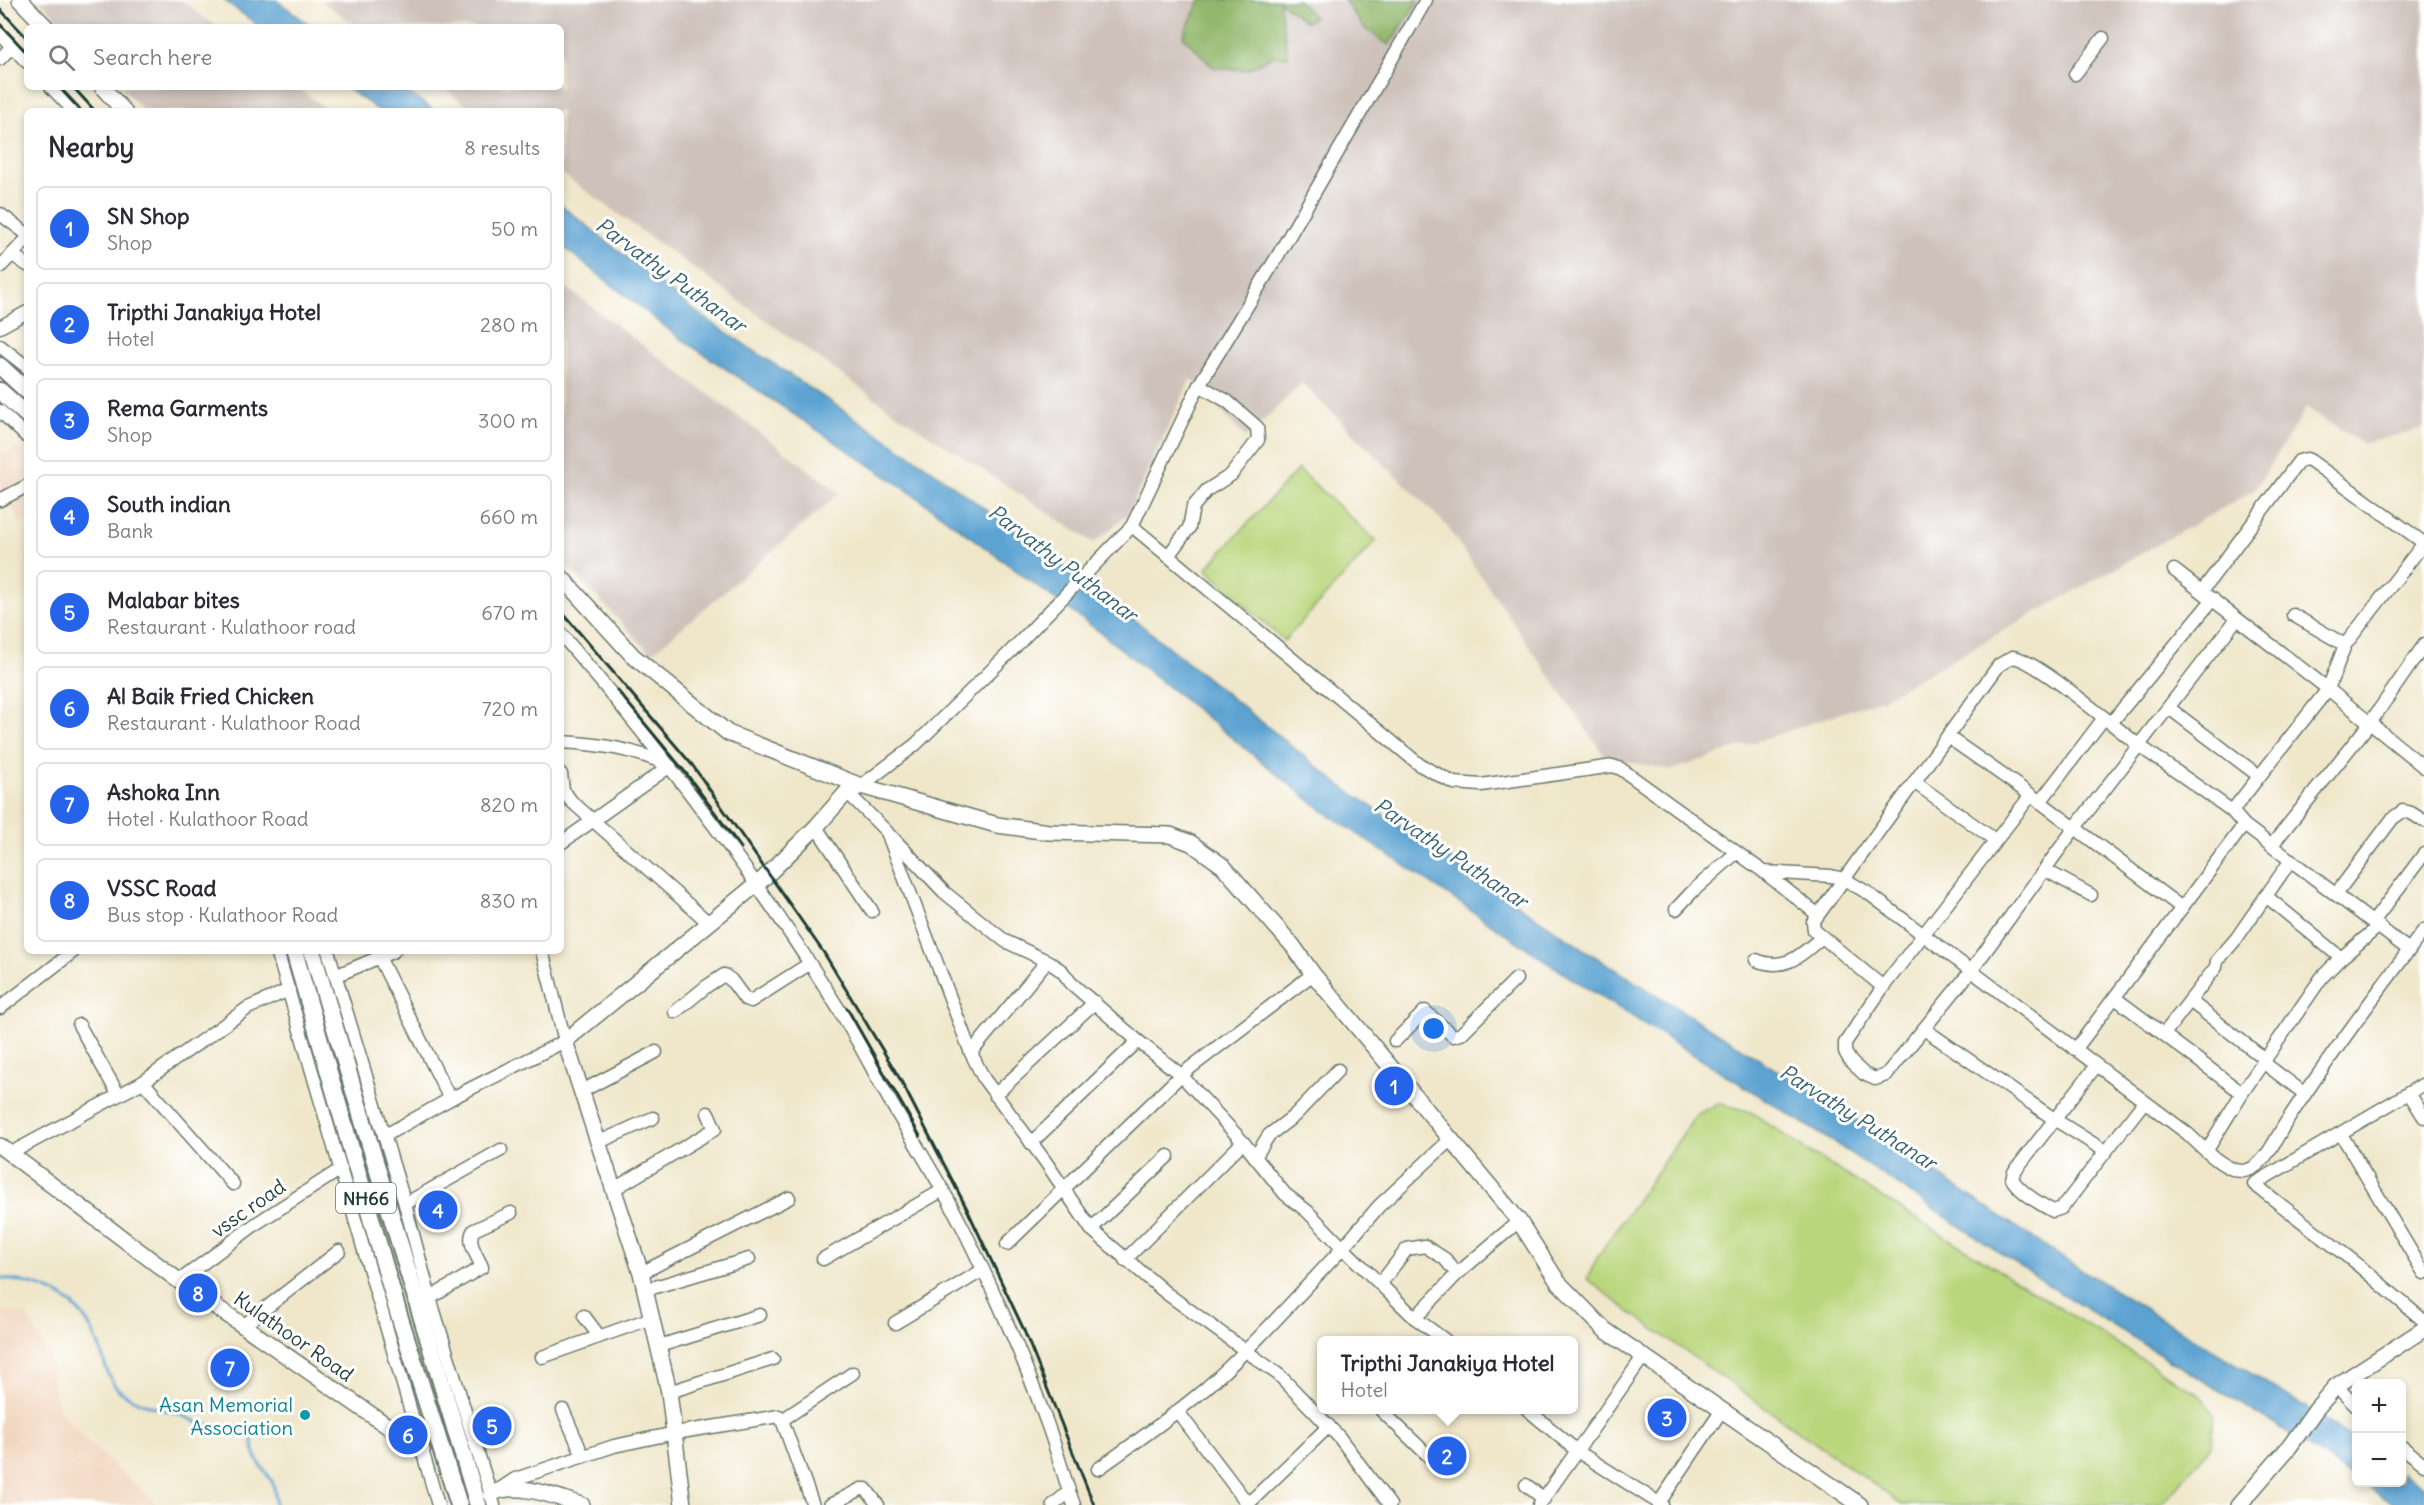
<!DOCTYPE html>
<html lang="en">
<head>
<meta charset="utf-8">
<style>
	:root { --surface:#fff; --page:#f7f7f7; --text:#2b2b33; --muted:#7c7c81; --line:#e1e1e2; --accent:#2563eb }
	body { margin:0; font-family:Delius,sans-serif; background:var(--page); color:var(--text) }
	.controls { position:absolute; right:18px; bottom:18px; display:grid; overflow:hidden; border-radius:9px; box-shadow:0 3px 9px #0003 }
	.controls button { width:54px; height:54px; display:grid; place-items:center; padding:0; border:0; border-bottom:2px solid var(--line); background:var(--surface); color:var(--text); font:30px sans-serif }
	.you { position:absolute; left:1434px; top:1029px; width:21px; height:21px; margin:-15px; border:4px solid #fff; border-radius:50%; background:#1a73e8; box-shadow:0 0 0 9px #1a73e833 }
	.badge { display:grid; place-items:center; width:39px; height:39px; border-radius:50%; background:var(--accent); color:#fff; font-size:20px; font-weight:700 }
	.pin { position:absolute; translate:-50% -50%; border:3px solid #fff; box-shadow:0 2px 6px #0006 }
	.popup { position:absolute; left:1317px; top:1336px; width:261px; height:78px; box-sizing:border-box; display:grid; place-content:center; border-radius:9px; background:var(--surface); filter:drop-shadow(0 2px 4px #0005); font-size:20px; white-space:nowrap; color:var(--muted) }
	.popup b { font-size:22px; color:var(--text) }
	.popup::after { content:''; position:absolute; left:50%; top:100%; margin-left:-12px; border:12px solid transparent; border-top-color:var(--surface) }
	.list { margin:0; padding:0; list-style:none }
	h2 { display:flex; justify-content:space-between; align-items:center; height:78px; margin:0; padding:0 24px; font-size:26px }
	h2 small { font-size:20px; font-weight:400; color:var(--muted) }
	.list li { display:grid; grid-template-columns:39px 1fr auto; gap:18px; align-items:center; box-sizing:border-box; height:84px; margin:0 12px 12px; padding:0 12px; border:2px solid var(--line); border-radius:9px }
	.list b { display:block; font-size:22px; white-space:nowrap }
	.list p { margin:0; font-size:20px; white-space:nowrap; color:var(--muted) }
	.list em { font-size:20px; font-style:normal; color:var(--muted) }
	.icon { flex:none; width:33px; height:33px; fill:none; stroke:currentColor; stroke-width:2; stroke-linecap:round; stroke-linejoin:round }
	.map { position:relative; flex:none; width:2424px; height:1505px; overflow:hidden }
	.search { position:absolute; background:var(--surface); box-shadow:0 3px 9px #0003; left:24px; top:24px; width:540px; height:66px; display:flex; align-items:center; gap:15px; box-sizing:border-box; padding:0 21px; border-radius:9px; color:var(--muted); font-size:22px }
	.panel { position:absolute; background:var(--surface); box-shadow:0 3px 9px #0003; left:24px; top:108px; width:540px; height:846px; border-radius:9px }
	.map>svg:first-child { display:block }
</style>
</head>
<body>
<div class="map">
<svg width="2424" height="1505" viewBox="0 0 2424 1505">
	<rect width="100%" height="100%" fill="#fff"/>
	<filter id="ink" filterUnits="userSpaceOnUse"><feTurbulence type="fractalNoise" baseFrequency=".0167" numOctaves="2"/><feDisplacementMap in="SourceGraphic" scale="12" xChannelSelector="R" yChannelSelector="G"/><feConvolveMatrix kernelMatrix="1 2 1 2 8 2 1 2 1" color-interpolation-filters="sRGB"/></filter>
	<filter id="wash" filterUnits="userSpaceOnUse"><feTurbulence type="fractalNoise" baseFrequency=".008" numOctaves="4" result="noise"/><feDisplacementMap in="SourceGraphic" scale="24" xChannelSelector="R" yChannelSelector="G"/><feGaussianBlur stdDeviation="1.35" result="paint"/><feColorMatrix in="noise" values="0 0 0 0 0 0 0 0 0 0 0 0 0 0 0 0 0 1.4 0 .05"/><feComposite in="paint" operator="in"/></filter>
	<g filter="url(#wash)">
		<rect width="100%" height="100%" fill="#f0e7cb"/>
		<!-- built -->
		<g fill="#f1d5bd">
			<path d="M17 447 27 461V484L0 496V451L8 454Z"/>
			<path d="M27 491V521L20 524 9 500Z"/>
			<path d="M0 1310 26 1315 49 1356 58 1410 102 1455 158 1505H0Z"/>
		</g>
		<!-- industrial -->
		<g fill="#cec1ba">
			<path d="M40 0H181L217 27H65Z"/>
			<path d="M320 0H2424V428L2363 444 2306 408 2255 490 1882 699 1672 770 1606 758 1446 525 1302 383 1246 438 1191 378 1127 515 1094 543 891 410 561 173V111H475L442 87H561V27H358Z"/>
			<path d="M121 87H297L329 111H144Z"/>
			<path d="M561 284 840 493 651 654 561 559Z"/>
		</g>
		<!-- green -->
		<g fill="#b9d67c" stroke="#6c8a58" stroke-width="1.5">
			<path d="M1298 469 1376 541 1284 641 1206 569Z"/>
			<path d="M1718 1103 1751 1112 1803 1148 2201 1396 2214 1414 2212 1445 2161 1505H1903L1631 1313 1587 1279 1598 1256 1696 1115Z"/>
		</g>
		<!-- forest -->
		<g fill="#92b76c" stroke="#587a50" stroke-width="1.5">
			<path d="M1200 0H1298L1314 17 1306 22 1279 1 1288 57 1272 56 1247 70 1214 68 1183 36Z"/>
			<path d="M1344 0H1419L1389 45 1364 28Z"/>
		</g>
		<!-- water -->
		<g fill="#5ba3d2" stroke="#3d7083" stroke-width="1.5">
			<path d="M224 0H276L313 27H260Z"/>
			<path d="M345 87H400L435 111H380Z"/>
			<path d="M561 205 696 312 925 465 1120 608 1340 785 1588 952 1850 1116 2075 1266 2304 1406 2356 1441V1479L2287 1432 2059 1292 1833 1142 1571 978 1322 810 1101 633 907 490 678 337 561 245Z"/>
			<path d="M2402 1472 2424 1487V1505H2395L2362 1483 2402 1482Z"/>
		</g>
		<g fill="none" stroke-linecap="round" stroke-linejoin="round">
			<!-- stream -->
			<path stroke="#5ba3d2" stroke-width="3" d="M0 1278C49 1285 80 1296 99 1346 105 1362 107 1380 120 1391 136 1403 157 1408 176 1413 183 1415 189 1419 197 1422 210 1426 232 1427 246 1429 256 1438 251 1450 258 1461 270 1481 276 1478 275 1505"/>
		</g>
	</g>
	<g filter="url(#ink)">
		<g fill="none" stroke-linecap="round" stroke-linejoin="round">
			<defs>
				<g id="minor">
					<path d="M0 34 27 62"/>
					<path d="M0 59 12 46"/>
					<path d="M2075 74 2103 38"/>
					<path d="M51 87 74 111"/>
					<path d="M0 214 27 234"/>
					<path d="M13 255 27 265"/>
					<path d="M0 267 27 239"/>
					<path d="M0 327 27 312"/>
					<path d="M0 346 27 367"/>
					<path d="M0 411 27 437"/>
					<path d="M0 500 27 486"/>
					<path d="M1132 526 1420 765 1454 783 1481 785 1613 766 1621 769 1764 872 1831 876 1844 879 1868 893 2188 1134C2201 1146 2229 1177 2248 1170 2265 1165 2276 1138 2285 1124 2328 1058 2376 994 2424 930"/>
					<path d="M1168 556 1189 528 1193 507 1207 490 1231 475 1258 440 1257 427 1227 401 1199 385"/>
					<path d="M2174 570 2328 689 2424 767"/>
					<path d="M2202 591 2299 461 2307 459 2311 461 2424 543 2345 645 2328 689 2232 811"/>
					<path d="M2293 615 2345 645"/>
					<path d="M561 634C664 754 760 881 843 1016 860 1044 874 1073 890 1101 915 1144 942 1185 964 1230 994 1291 1022 1354 1045 1418 1056 1446 1063 1476 1074 1505"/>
					<path d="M2169 708 2259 776"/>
					<path d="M2111 723 2213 599"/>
					<path d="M1948 737 2031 795 2182 908"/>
					<path d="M561 742C598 744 636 749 670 766L561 843"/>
					<path d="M561 774 563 790 571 801 709 923"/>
					<path d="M1914 782 1995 840"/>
					<path d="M861 786 915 745 1011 651 1132 526 1199 385 1277 257 1426 0"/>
					<path d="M847 792 887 832 971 1053 984 1079 1045 1161 1091 1229 1166 1293 1279 1375 1339 1437 1390 1505"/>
					<path d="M2031 795 1883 987 1845 1043V1052L1851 1062 1864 1074 1875 1079 1886 1075 1971 971 2074 829 2236 620"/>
					<path d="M2040 802 2104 718"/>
					<path d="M816 827 872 911"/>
					<path d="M892 837 944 892 1005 941 1047 961 1062 971 1071 983 1138 1041 1181 1075 1243 1142 1285 1194 1307 1211 1343 1248 1379 1206 1452 1138"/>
					<path d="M2272 845 2370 723 2424 645"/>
					<path d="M2045 870 2091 895"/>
					<path d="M1764 872 1817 914"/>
					<path d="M2336 894 2393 818 2403 811 2411 813 2424 821"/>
					<path d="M2266 896 2341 958"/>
					<path d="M1676 909 1693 891 1736 853"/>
					<path d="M2373 922 2424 854"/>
					<path d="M277 951 438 1505"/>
					<path d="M328 951 405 1204 430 1298 494 1505"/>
					<path d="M379 957 450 1099"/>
					<path d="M1756 960C1786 972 1801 955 1822 937"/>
					<path d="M335 976 394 951"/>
					<path d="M1883 987 1814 930 1813 922 1999 665 2013 657C2037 660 2117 729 2141 747 2171 768 2202 789 2232 811L2244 825 2409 950"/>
					<path d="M2115 998 2242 1093"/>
					<path d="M2190 1001 2266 1060"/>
					<path d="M0 1008 74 951"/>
					<path d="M675 1012 707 986 724 975 731 980 745 999 751 1001 809 964"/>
					<path d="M79 1025 118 1094"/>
					<path d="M1924 1029 2054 1119 2105 1151"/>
					<path d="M2164 1034 2216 967 2217 961 2236 939 2291 860"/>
					<path d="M1395 1041 1425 1011 1453 1036 1461 1034 1516 979"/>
					<path d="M2075 1050 2244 825"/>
					<path d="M971 1053 1047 961"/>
					<path d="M2264 1063 2305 1094"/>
					<path d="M2096 1066 2014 1172 2012 1179C2020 1192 2040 1204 2053 1211L2062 1208 2144 1102"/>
					<path d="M143 1082 233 1184"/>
					<path d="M2424 1084 2254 1184 2357 1264 2424 1321"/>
					<path d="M582 1091 656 1052"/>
					<path d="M2409 1093 2424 1117"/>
					<path d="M995 1095 1095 1002"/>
					<path d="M2341 1134 2424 1273"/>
					<path d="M384 1136 450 1099 565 1041 542 951"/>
					<path d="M599 1142 653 1118"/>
					<path d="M1031 1143 1138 1041"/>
					<path d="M2207 1150 2242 1093 2322 977 2341 958 2379 926"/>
					<path d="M9 1154 143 1082 248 1008 289 990"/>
					<path d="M1255 1157 1269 1135 1294 1116 1338 1070"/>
					<path d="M614 1189 715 1129 708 1113"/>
					<path d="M405 1204 501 1150"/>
					<path d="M1091 1229 1168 1156"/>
					<path d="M1007 1244 1181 1075 1313 974"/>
					<path d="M823 1259 943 1190"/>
					<path d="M1125 1260 1243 1142"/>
					<path d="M641 1273 789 1198"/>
					<path d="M179 1281 257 1223 341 1169"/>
					<path d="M1380 1284 1407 1249 1425 1246 1445 1259 1457 1274"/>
					<path d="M645 1290 749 1259"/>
					<path d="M430 1298 482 1267C477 1255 466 1241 474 1230L511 1213"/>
					<path d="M584 1316 599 1336"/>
					<path d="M1415 1318 1457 1274 1519 1221"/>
					<path d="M895 1323 983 1270"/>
					<path d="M243 1326 339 1251"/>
					<path d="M659 1346 760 1315"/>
					<path d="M542 1357 652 1318"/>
					<path d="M2336 1386 2356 1406"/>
					<path d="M669 1392 773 1359"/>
					<path d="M563 1410 583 1456"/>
					<path d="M1381 1410 1438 1465"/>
					<path d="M1528 1410 1577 1451 1662 1505"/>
					<path d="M1178 1412 1248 1504"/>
					<path d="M782 1420 853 1373"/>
					<path d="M2402 1447 2424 1464"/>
					<path d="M1098 1469C1134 1443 1171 1418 1205 1389 1254 1346 1298 1295 1343 1248L1415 1318 1445 1340"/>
					<path d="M1526 1485 1544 1499"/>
					<path d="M500 1489 515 1479 614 1446 675 1433 779 1416 782 1420 813 1505"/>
					<path d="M1659 1503 1722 1410"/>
					<path d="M830 1505 861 1489H866L878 1505"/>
					<path d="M1053 1505 1069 1492"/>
					<path d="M1247 1505 1329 1426"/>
					<path d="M1539 1505 1643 1357"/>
				</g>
				<g id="major">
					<path d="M20 0 46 27"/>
					<path d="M102 87 124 111"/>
					<path d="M561 577 633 656 728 733 861 786 997 825 1049 832 1170 835 1191 843 1223 866 1293 946 1313 974 1519 1221 1558 1282 1605 1330 1860 1505"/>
					<path d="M0 1146 179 1281 422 1450"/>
					<path d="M491 1494C515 1480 556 1497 582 1505"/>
					<path d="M683 1505 669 1392 641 1273 565 1041 763 879 816 827 847 792 861 786"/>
					<path d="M2239 1505 2290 1446 2316 1409 2336 1386 2424 1329"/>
				</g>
				<g id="highway">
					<path d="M0 366 27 391"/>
					<path d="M0 391 27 415"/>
					<path d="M294 951 398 1312 459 1505"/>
					<path d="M312 951 478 1505"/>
				</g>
			</defs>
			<!-- minor casing -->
			<use href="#minor" stroke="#687869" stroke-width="15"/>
			<!-- major casing -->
			<use href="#major" stroke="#687869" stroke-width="18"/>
			<!-- highway casing -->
			<use href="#highway" stroke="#687869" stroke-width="20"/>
			<!-- minor -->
			<use href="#minor" stroke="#fff" stroke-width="12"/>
			<!-- major -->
			<use href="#major" stroke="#fff" stroke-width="15"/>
			<!-- highway -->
			<use href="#highway" stroke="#fff" stroke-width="16"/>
			<!-- rail -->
			<g stroke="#1f3d34" stroke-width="3">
				<path d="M0 9 27 38"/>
				<path d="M0 24 27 53"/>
				<path d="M59 87 81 111"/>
				<path d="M73 87 95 111"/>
				<path d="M561 611 693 766 824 953 900 1079 967 1209 1023 1328 1094 1505"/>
				<path d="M617 690 685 772 741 848"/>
				<path d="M847 1008 920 1136"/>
			</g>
		</g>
	</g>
	<!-- markers -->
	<circle fill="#0f9aa8" stroke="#fff" stroke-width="2" cx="305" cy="1415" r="6"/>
	<g text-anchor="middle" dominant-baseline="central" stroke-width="6" stroke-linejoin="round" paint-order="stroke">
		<!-- shield labels -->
		<rect fill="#fff" stroke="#627771" stroke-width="1.5" x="336" y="1183" width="60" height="30" rx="4.5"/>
		<g font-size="18" font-weight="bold" fill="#1f3d34">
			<text x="366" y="1198">NH66</text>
		</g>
		<!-- street labels -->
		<g font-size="20" fill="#1f3d34" stroke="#fff">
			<text transform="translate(248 1208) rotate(-35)">vssc road</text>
			<text transform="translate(294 1336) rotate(35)">Kulathoor Road</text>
		</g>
		<!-- culture labels -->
		<g font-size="20" fill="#0d838f" stroke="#fff" text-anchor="end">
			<text x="293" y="1404">Asan Memorial<tspan x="293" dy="23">Association</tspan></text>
		</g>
		<!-- water labels -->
		<g font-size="21" font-style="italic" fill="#34616b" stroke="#fff">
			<text transform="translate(671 275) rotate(36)">Parvathy Puthanar</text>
			<text transform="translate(1063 563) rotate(37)">Parvathy Puthanar</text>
			<text transform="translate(1451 853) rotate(34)">Parvathy Puthanar</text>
			<text transform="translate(1858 1117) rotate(32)">Parvathy Puthanar</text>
		</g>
	</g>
</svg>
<div class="controls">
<button>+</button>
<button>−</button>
</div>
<div class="you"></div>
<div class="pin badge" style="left:1394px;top:1086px">1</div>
<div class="pin badge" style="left:1447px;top:1456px">2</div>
<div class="popup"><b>Tripthi Janakiya Hotel</b>Hotel</div>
<div class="pin badge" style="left:1667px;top:1418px">3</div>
<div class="pin badge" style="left:438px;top:1210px">4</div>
<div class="pin badge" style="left:492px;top:1426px">5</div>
<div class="pin badge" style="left:408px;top:1435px">6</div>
<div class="pin badge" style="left:230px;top:1368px">7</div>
<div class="pin badge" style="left:198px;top:1293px">8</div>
<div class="search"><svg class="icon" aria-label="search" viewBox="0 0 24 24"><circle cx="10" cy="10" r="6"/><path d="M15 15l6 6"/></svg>Search here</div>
<section class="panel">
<h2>Nearby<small>8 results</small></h2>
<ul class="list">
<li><span class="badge">1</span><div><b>SN Shop</b><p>Shop</p></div><em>50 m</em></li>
<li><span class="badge">2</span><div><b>Tripthi Janakiya Hotel</b><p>Hotel</p></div><em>280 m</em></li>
<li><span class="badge">3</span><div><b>Rema Garments</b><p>Shop</p></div><em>300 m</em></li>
<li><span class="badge">4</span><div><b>South indian</b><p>Bank</p></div><em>660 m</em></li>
<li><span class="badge">5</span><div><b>Malabar bites</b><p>Restaurant · Kulathoor road</p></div><em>670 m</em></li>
<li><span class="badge">6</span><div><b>Al Baik Fried Chicken</b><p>Restaurant · Kulathoor Road</p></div><em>720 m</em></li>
<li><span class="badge">7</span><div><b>Ashoka Inn</b><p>Hotel · Kulathoor Road</p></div><em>820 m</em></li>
<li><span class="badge">8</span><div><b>VSSC Road</b><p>Bus stop · Kulathoor Road</p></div><em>830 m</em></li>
</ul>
</section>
</div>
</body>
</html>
